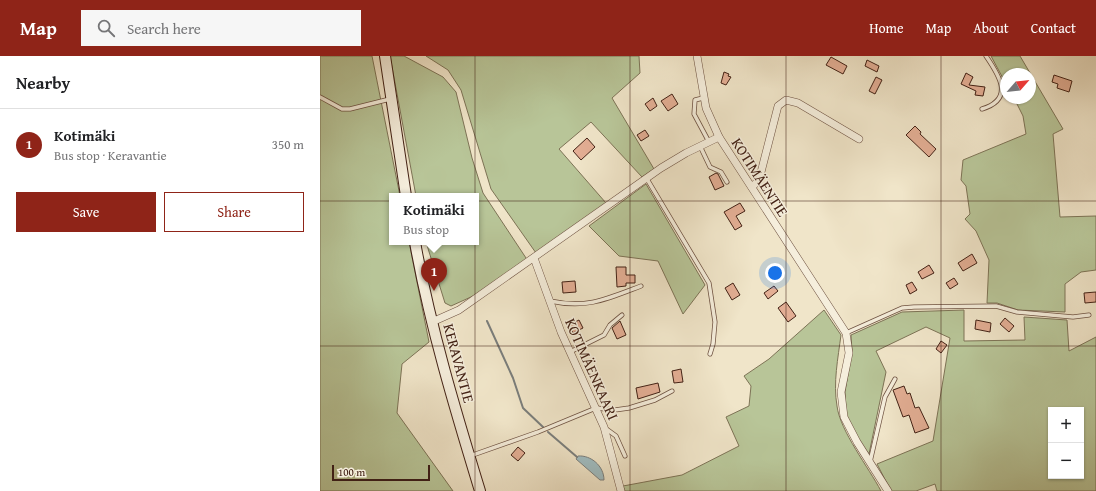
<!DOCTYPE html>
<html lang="en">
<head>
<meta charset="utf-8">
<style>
	:root { --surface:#fff; --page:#f6f6f6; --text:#202124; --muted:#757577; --line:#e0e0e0; --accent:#8f2418 }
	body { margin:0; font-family:"Gentium Book Plus",serif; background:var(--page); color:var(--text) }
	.controls { position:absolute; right:12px; bottom:12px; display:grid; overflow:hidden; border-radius:0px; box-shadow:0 1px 3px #0004 }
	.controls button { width:36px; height:36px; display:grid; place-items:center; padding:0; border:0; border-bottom:1px solid var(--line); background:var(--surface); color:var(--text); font:20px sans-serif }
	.compass { position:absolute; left:680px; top:12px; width:36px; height:36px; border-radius:50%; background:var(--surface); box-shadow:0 1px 3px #0004; rotate:62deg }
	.scale { position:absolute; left:12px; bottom:10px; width:98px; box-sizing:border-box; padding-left:4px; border:2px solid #422115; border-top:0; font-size:11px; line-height:14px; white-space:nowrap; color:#422115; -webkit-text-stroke:3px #f5eedc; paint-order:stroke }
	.you { position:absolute; left:455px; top:217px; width:14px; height:14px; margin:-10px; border:3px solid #fff; border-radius:50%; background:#1a73e8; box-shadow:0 0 0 6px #1a73e833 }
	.badge { display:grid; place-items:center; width:26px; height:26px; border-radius:50%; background:var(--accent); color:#fff; font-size:13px; font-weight:700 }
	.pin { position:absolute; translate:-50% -33px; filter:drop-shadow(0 1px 2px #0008) }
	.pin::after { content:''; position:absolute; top:21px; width:14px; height:12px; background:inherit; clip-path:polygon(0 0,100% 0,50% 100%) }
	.popup { position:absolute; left:69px; top:137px; width:90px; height:52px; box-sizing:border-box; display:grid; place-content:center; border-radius:0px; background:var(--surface); filter:drop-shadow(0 1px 3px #0005); font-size:13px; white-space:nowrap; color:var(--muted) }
	.popup b { font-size:15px; color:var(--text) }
	.popup::after { content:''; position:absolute; left:50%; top:100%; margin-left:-8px; border:8px solid transparent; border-top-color:var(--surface) }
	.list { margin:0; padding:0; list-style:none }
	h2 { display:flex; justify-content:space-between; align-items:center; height:52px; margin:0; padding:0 16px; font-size:17px }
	h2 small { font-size:13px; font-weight:400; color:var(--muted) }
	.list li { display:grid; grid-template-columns:26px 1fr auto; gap:12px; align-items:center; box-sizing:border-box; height:72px; padding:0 16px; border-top:1px solid var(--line) }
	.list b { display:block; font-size:15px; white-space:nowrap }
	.list p { margin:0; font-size:13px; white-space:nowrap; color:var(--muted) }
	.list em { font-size:13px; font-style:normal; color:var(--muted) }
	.actions { display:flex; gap:8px; padding:12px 16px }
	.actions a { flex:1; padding:9px 0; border:1px solid var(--accent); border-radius:0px; text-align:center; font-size:14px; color:var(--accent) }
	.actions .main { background:var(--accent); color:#fff }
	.icon { flex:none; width:22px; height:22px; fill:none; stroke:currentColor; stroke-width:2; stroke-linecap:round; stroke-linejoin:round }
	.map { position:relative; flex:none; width:776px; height:435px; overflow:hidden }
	header { display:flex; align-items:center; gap:24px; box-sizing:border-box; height:56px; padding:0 20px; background:var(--accent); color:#fff }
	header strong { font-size:19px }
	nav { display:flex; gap:22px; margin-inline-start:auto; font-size:14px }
	.search { width:280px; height:36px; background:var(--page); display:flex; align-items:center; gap:10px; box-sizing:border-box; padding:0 14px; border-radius:0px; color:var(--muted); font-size:15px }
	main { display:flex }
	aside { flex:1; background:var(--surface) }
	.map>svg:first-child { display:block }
</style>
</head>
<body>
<header>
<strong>Map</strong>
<div class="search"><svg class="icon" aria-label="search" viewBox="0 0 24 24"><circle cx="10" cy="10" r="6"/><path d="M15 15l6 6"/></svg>Search here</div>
<nav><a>Home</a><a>Map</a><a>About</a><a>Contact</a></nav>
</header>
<main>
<aside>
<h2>Nearby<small></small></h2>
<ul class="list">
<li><span class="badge">1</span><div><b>Kotimäki</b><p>Bus stop · Keravantie</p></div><em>350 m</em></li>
</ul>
<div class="actions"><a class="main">Save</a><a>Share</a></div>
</aside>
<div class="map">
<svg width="776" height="435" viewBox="0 0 776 435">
	<rect width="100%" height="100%" fill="#f0e5c9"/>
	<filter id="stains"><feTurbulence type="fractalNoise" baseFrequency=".005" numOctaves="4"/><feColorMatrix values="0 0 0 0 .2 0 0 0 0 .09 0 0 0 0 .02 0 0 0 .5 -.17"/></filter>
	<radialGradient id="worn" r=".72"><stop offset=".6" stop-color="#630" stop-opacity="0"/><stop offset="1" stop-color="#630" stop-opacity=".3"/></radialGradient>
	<!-- green -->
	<g fill="#b8c598" stroke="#7d7356" fill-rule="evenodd">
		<path d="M0 0H52L80 140H72V186H89L109 286 82 308 77 357 133 435H0Z"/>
		<path d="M70 0H84L123 21 136 36 152 102 163 137 208 205 162 236 131 250 125 247 106 186H156V140H96Z"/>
		<path d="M106 0H319L320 17 292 42 334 113 322 121 271 66 239 93 286 147 216 197 171 133 141 34 128 14Z"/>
		<path d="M671 0H700L743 73 733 78 740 161 776 160V214L761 216 745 228V256L698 254 677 247H667L669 204 656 175 645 163 650 158 646 130 641 124 643 104 706 78 703 60 694 42H710V18H686V28Z"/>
		<path d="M326 128 385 229 363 258 338 205 299 200 269 170Z"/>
		<path d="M504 254 521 279C518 302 513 327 517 350 520 375 549 412 561 435H305L303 430 362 419 419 390 406 361 429 350 431 330 424 320 449 303Z"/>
		<path d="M644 254V285L705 284 704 261 747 264 749 295 776 281V435H617L615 428 596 435H571L557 408 613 385 630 282 606 271 556 295 566 316 549 398 539 385 526 358 525 336 532 295 531 279 582 256ZM731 354H761V420H731Z"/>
	</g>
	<!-- water -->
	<path fill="#9fbcc1" stroke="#7a7e7c" d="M258 400C271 399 284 410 284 424H280L256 403Z"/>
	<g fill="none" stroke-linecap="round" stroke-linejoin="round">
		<!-- stream -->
		<g stroke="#7a7e7c" stroke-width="2">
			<path d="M167 265 193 322 203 352 223 371"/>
			<path d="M228 376 257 401"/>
		</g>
	</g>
	<!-- building -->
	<g fill="#e3ae94" stroke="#422115">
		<path d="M511 1 527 10 523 18 506 9Z"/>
		<path d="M547 4 559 10 557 16 545 10Z"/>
		<path d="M404 16 409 18 408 20 411 21 406 29 401 27Z"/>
		<path d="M646 17 653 21 649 29 665 31 663 40 655 39 656 35 641 28Z"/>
		<path d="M734 19 752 25 749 36 737 32 738 28 732 26Z"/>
		<path d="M556 21 562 24 555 38 549 35Z"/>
		<path d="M352 38 358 48 348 55 341 45Z"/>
		<path d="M333 42 337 50 330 55 325 48Z"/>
		<path d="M595 70 601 76 600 78 616 93 609 101 586 79Z"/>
		<path d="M325 74 329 80 321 85 317 79Z"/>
		<path d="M267 82 275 91 261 104 253 95Z"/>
		<path d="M396 117 398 118 404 130 395 134 389 121Z"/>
		<path d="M420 147 425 155 416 160 422 170 415 174 404 156Z"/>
		<path d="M652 198 657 207 643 215 638 207Z"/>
		<path d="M609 209 614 217 602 223 598 216Z"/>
		<path d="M296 211H306V219H315V227H306V230L297 231Z"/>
		<path d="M634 222 638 228 630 233 626 227Z"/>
		<path d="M255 225 256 236 243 237 242 226Z"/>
		<path d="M592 226 597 234 590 238 586 229Z"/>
		<path d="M413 227 420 239 412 244 405 232Z"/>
		<path d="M454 230 458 235 448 243 444 237Z"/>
		<path d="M776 236V246L765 247 764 237Z"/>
		<path d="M466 246 476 260 468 266 458 252Z"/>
		<path d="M685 262 694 270 689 276 680 268Z"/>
		<path d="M259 264 263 272 253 277 249 269Z"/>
		<path d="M656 264 671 267 670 276 655 273Z"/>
		<path d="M300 265 306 279 297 283 292 272Z"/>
		<path d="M621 285 627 289 621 297 616 293Z"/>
		<path d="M361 313 363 326 354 327 352 315Z"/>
		<path d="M338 327 340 336 318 343 316 332Z"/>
		<path d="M584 330 587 338 590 337 595 352 599 351 609 372 595 377 589 359 583 361 573 334Z"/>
		<path d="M198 391 205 397 198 405 191 399Z"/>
	</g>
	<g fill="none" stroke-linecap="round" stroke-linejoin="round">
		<defs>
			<g id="service">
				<path d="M0 41 22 53H30L70 43"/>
				<path d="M383 42 375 44 374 58 389 86"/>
				<path d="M662 53C695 43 679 19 666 0"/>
				<path d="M380 90 390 111 401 116 407 126"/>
				<path d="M327 123 389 227 395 266 393 288 390 298"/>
				<path d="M230 245C267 253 287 243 321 230"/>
				<path d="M526 277 582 252 594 251 676 250 697 256 753 261 769 259"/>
				<path d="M250 296 284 279 290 269 302 259"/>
				<path d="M285 372 296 380 305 400"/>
				<path d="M150 400 218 376 276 352 295 354 309 352 335 344 352 335"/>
				<path d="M550 406 565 341 575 323"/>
			</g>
			<g id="minor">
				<path d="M377 0 386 52 399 81"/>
				<path d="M432 131 439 124 458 50 466 44 478 47 539 83"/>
				<path d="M214 202 241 276 284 371 301 435"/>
				<path d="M112 266 139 254 341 112 366 97 399 81 526 277 529 297 521 336 524 361 537 386 568 435"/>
			</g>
			<g id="secondary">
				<path d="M65 0 86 140"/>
				<path d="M95 186C110 270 135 353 160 435"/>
			</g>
		</defs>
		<!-- service casing -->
		<use href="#service" stroke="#6e5242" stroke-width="5"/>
		<!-- minor casing -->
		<use href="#minor" stroke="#6e5242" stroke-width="8"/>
		<!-- secondary casing -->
		<use href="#secondary" stroke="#422115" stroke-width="12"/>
		<!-- service -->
		<use href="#service" stroke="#f5eedc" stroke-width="3.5"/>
		<!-- minor -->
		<use href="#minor" stroke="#f5eedc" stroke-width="7"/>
		<!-- secondary -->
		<use href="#secondary" stroke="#f5eedc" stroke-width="10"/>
	</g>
	<!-- grid -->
	<path fill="none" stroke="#422115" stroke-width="1" stroke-opacity="0.55" d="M155 0V435M310 0V435M466 0V435M621 0V435M0 145H776M0 290H776"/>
	<g text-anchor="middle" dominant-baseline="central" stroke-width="3" stroke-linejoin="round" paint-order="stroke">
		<!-- street labels -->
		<g font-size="15" fill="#422115" stroke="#f5eedc">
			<text transform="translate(440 121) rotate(57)">KOTIMÄENTIE</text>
			<text transform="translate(139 307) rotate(75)">KERAVANTIE</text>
			<text transform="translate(272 313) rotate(66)">KOTIMÄENKAARI</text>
		</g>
	</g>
	<rect width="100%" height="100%" filter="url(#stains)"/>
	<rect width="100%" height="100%" fill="url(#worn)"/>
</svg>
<div class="controls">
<button>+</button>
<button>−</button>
</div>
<svg class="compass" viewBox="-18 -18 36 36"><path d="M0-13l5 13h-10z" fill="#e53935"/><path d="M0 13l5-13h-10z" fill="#757577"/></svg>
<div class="scale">100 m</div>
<div class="you"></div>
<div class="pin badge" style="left:114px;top:235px">1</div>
<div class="popup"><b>Kotimäki</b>Bus stop</div>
</div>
</main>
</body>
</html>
